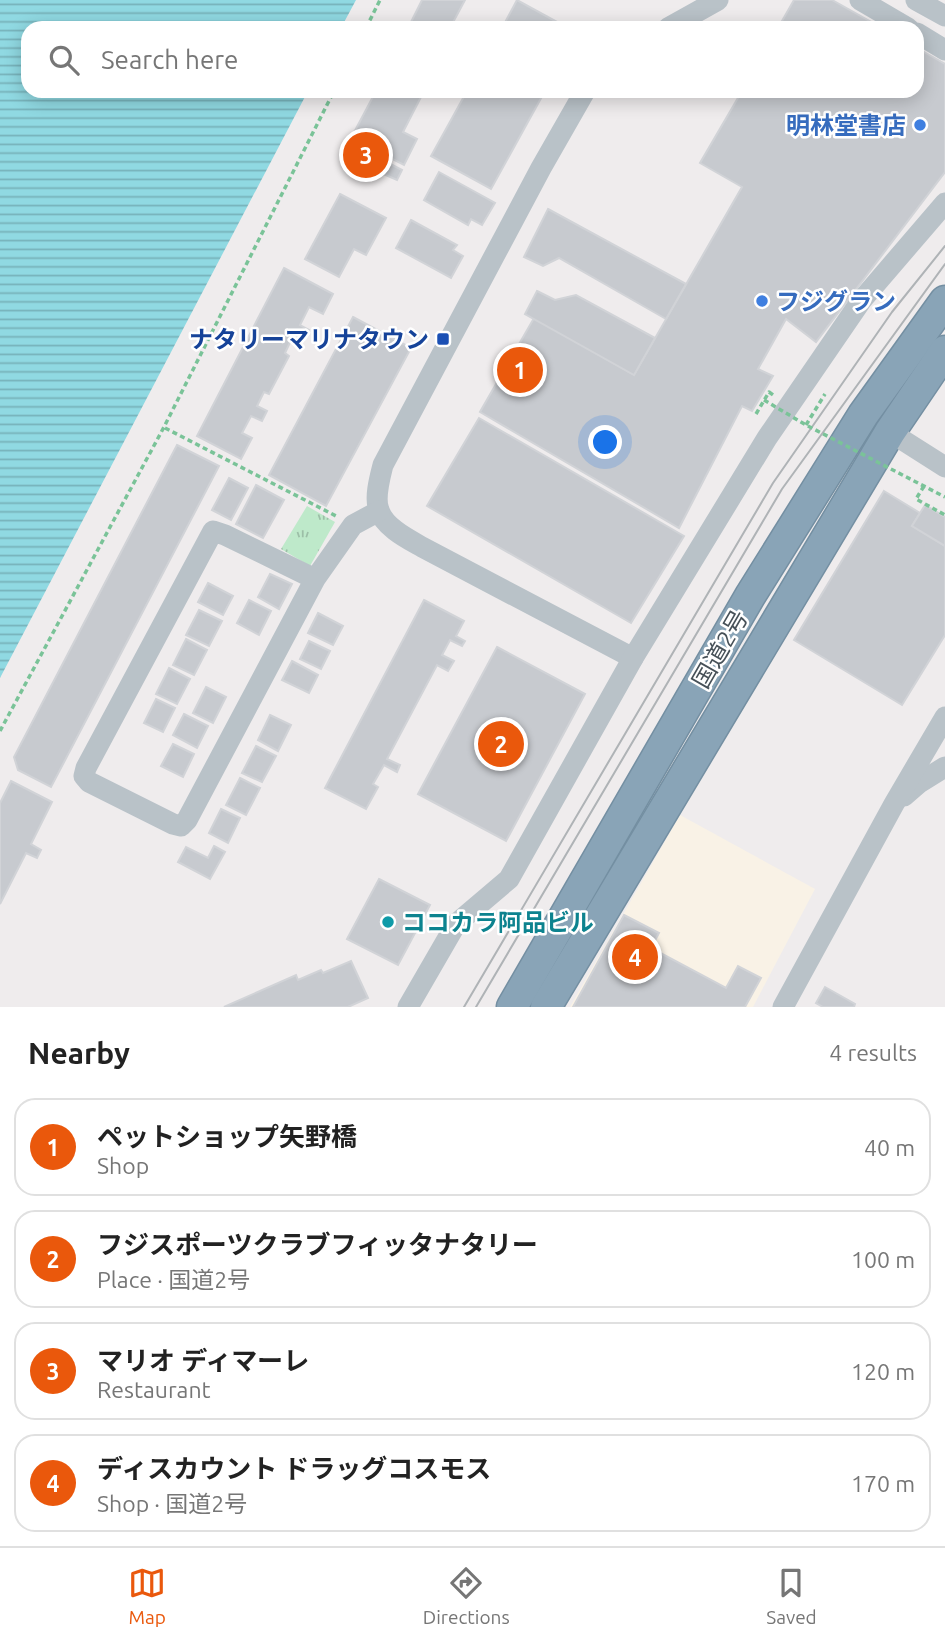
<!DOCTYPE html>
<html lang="en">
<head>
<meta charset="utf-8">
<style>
	:root { --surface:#fff; --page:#f2f2f2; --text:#222; --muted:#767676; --line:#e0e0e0; --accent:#ea580c }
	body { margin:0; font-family:Ubuntu,"Noto Sans JP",sans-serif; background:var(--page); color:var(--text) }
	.you { position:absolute; left:606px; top:443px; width:24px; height:24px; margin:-18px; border:5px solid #fff; border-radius:50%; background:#1a73e8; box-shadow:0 0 0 10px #1a73e833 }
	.badge { display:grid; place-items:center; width:46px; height:46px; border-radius:50%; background:var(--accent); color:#fff; font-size:23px; font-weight:700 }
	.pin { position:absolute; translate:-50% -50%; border:4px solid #fff; box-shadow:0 2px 7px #0006 }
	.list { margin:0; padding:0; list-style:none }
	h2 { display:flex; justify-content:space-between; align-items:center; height:91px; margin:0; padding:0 28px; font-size:30px }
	h2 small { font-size:23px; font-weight:400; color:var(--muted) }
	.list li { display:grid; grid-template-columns:46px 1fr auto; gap:21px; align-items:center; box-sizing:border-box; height:98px; margin:0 14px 14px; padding:0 14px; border:2px solid var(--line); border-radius:21px }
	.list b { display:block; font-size:26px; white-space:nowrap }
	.list p { margin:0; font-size:23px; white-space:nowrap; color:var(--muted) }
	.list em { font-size:23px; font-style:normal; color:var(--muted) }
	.icon { flex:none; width:38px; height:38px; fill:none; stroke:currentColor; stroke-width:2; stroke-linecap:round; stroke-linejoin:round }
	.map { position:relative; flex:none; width:945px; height:1007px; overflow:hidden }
	.search { position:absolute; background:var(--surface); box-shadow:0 4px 18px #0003; left:21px; right:21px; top:21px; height:77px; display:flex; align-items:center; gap:18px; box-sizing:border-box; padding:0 24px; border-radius:21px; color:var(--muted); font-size:26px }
	.sheet { height:539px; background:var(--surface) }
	nav { display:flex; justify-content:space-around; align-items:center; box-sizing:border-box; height:98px; border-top:2px solid var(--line); background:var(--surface); font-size:19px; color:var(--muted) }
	nav a { display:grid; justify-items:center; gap:4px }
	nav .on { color:var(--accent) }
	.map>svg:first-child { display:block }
</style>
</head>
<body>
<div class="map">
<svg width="945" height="1007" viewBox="0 0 945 1007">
	<defs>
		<pattern id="park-tufts" width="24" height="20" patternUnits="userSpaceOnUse" patternTransform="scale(1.75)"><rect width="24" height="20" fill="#bee9ca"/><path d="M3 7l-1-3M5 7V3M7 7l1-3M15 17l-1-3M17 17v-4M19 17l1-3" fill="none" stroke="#9cbfa7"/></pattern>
		<pattern id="water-rules" width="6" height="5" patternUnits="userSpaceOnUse" patternTransform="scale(1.75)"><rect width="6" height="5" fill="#90d9e2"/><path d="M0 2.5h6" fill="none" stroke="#77b2ba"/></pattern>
	</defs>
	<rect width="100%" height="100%" fill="#efeced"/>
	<!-- commercial -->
	<path fill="#f9f2e6" d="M680 815 815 889 753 1007H570Z"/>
	<!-- park -->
	<path fill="url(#park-tufts)" d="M307 506 335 522 310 566 281 549Z"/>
	<!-- water -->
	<path fill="url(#water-rules)" d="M0 0H356L341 28H28V91H308L0 678Z"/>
	<!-- building -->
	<g fill="#c7cacf" stroke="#d1d3d7" stroke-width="2">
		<path d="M422 0H465L450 28H408Z"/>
		<path d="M517 0 568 28H502Z"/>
		<path d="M794 0H832L882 28H778Z"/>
		<path d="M917 48 945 64V172L816 342 786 319 758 369 773 376 752 411 742 406 679 528 480 412 534 318 634 375 742 187 700 163 742 91H917Z"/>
		<path d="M376 91H418L417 93 422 95 403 132 417 139 404 165 351 138Z"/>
		<path d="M467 91H545L491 189 431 156Z"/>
		<path d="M356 146 402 170 397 180 360 164Z"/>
		<path d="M439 172 495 203 482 225 471 219 468 225 424 200Z"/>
		<path d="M340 194 386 218 366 255 354 249 339 277 305 259Z"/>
		<path d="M548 209 686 284 666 319 559 258 543 266 524 257Z"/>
		<path d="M411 220 457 245 453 250 463 256 451 278 396 248Z"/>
		<path d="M284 268 333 294 323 314 309 307 300 325 309 330 304 340 294 334 285 353 289 356 269 394 264 392 257 406 267 411 262 421 251 416 242 433 252 438 241 459 197 436Z"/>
		<path d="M537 291 555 300 576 295 655 338 634 375 525 314Z"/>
		<path d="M353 317 411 348 326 506 269 475Z"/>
		<path d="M479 418 684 536 631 623 427 506Z"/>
		<path d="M177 445 219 466 51 787 18 770 14 757Z"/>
		<path d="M229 478 248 488 231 520 212 510Z"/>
		<path d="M256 485 284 500 263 538 236 524Z"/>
		<path d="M884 491 920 513 912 526 945 546V635L902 705 794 640Z"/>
		<path d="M925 505 945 517V546L912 526Z"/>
		<path d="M270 574 292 584 279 609 258 597Z"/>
		<path d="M208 583 233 596 223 615 198 602Z"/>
		<path d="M249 600 271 611 259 635 237 623Z"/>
		<path d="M424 600 464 621 456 636 465 641 462 646 450 640 442 655 454 661 448 671 437 665 387 759 400 765 397 772 384 765 373 784 378 787 366 809 325 788Z"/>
		<path d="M199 610 222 621 209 646 186 635Z"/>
		<path d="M318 613 343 626 333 645 308 633Z"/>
		<path d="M186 639 207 650 194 675 173 665Z"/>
		<path d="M309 641 330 651 321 669 300 659Z"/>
		<path d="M497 647 585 694 506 841 418 794Z"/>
		<path d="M292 661 318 675 309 693 282 680Z"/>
		<path d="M169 668 190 679 177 704 156 694Z"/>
		<path d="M206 687 226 697 213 723 193 713Z"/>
		<path d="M156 699 175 708 163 732 144 723Z"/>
		<path d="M184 714 208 726 197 748 173 735Z"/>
		<path d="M270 715 291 725 278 751 258 740Z"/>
		<path d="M173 744 194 754 183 777 161 766Z"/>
		<path d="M256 746 276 756 262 782 242 773Z"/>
		<path d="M240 778 260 788 246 815 226 805Z"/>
		<path d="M11 781 52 802 31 844 41 850 37 858 26 853 0 904V803Z"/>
		<path d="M221 809 240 818 228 843 209 833Z"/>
		<path d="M214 846 225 852 210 879 178 862 186 847 208 858Z"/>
		<path d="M379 879 430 905 398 965 347 939Z"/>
		<path d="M624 915 659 933 651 948 726 988 738 966 761 978 745 1007H573Z"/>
		<path d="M351 961 368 998 348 1007H224L296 975 298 980 321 970 323 973Z"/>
		<path d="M825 987 855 1004 854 1007H823L816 1003Z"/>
	</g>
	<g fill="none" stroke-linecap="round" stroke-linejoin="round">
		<defs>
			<g id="highway">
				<path d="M512 1007 750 596 863 415 945 301"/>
				<path d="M546 1007 890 432 945 351"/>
			</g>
		</defs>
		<!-- highway casing -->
		<use href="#highway" stroke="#748fa2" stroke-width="33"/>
		<!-- path -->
		<g stroke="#7ac398" stroke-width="3.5" stroke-dasharray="5 3.5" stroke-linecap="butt">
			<path d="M366 28 380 0"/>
			<path d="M756 414 769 392 773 395"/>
			<path d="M806 425 825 394"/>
			<path d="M165 428 336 516"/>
			<path d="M924 486 916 499 945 515"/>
			<path d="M0 731 164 427 334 91"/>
		</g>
		<!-- minor -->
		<g stroke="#b9c2c8" stroke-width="21">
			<path d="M860 0 908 28"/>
			<path d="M916 0 945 16"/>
			<path d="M668 28 718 0"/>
			<path d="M917 33 945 50"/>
			<path d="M585 91 541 168 383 465C380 477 374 498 379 510 384 527 408 539 422 547L633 658"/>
			<path d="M890 432 945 467"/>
			<path d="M315 579 225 535 213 531 86 768 84 776 89 782 173 824 181 826 187 820 315 579 353 525 379 511"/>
			<path d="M904 796 919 783 945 767"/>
			<path d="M408 1007 456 924 509 879 633 658 767 438 861 301 945 203"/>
			<path d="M783 1007 894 804 945 717"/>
		</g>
		<!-- highway -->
		<use href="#highway" stroke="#89a4b7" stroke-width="30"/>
		<!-- tram -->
		<g stroke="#afb3b6" stroke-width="2">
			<path d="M464 1007 773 483 892 312 945 246"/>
			<path d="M476 1007 782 489 945 264"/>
		</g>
		<!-- path-bridge -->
		<path stroke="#7ac398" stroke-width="3.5" stroke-dasharray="5 3.5" stroke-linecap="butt" d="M764 400 806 425 945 497"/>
	</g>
	<!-- markers -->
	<g fill="#3f7fe0" stroke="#fff" stroke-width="2.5">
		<circle cx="920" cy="125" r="7"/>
		<circle cx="762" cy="301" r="7"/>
	</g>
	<rect fill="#1a4fb4" stroke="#fff" stroke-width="2.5" x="436" y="332" width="14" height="14" rx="3.5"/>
	<circle fill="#0f9aa8" stroke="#fff" stroke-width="2.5" cx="388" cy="922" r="7"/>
	<g text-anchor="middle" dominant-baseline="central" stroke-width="5" stroke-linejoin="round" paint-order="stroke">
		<!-- shop labels -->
		<g font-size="24" font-weight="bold" fill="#366cbe" stroke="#fff" text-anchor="end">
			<text x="906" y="125">明林堂書店</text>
			<text x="776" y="301" text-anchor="start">フジグラン</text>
		</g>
		<!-- transit labels -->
		<g font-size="24" font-weight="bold" fill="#164399" stroke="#fff" text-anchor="end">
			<text x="429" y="339">ナタリーマリナタウン</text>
		</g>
		<!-- street labels -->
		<g font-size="24" fill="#475158" stroke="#fff">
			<text transform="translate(720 649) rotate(-60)">国道2号</text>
		</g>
		<!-- culture labels -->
		<g font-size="24" font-weight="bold" fill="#0d838f" stroke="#fff" text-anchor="start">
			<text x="402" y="922">ココカラ阿品ビル</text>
		</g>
	</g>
</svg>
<div class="you"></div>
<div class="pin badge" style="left:520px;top:370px">1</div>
<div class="pin badge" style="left:501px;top:744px">2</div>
<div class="pin badge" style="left:366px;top:155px">3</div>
<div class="pin badge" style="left:635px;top:957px">4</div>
<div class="search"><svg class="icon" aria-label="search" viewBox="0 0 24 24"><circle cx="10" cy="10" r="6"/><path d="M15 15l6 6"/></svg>Search here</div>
</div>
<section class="sheet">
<h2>Nearby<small>4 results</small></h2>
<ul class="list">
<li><span class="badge">1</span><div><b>ペットショップ矢野橋</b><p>Shop</p></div><em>40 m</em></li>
<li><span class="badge">2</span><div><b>フジスポーツクラブフィッタナタリー</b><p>Place · 国道2号</p></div><em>100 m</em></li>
<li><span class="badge">3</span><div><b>マリオ ディマーレ</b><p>Restaurant</p></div><em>120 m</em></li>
<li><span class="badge">4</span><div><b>ディスカウント ドラッグコスモス</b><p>Shop · 国道2号</p></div><em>170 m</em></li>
</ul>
</section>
<nav>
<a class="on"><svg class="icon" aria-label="map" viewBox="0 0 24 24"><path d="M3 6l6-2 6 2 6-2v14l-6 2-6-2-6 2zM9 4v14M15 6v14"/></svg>Map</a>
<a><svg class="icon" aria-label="directions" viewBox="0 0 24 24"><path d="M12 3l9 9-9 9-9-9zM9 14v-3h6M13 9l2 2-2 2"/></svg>Directions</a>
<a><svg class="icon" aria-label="saved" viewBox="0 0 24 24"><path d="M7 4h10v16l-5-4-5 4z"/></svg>Saved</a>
</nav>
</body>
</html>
